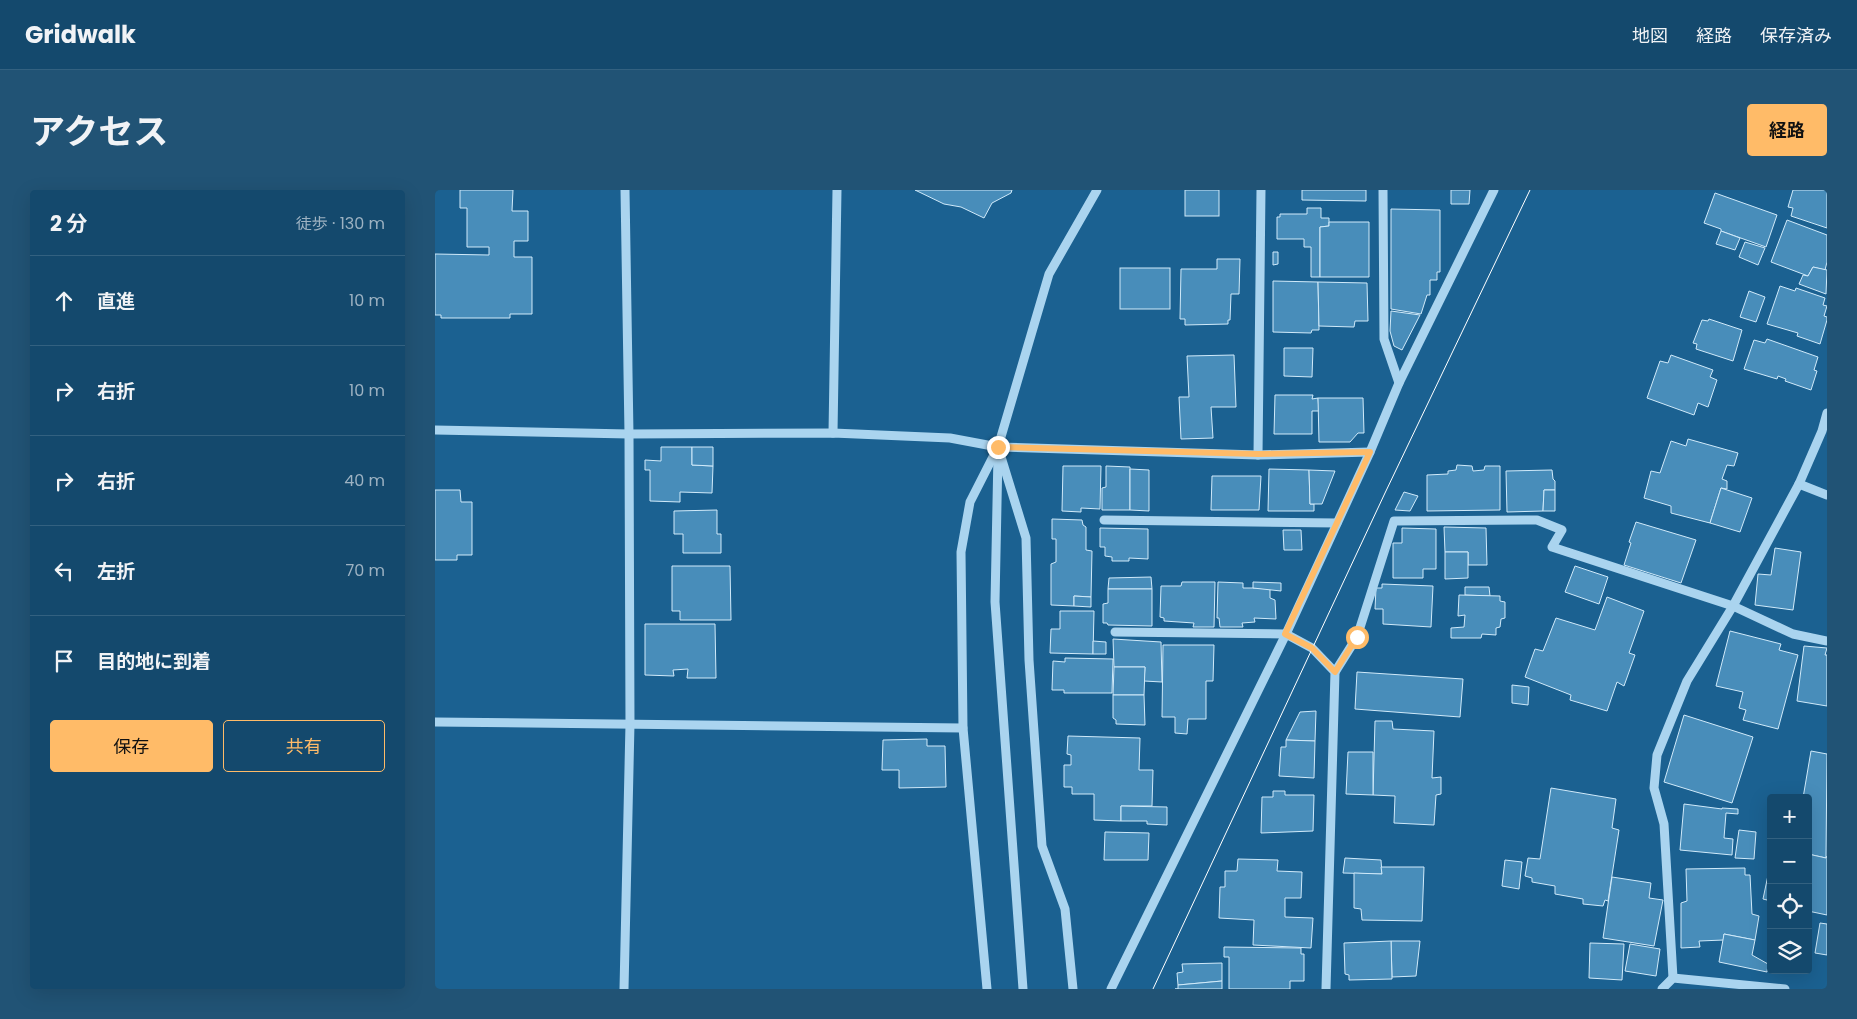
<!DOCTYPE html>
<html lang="ja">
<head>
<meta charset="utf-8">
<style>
	:root { --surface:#14496d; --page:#215375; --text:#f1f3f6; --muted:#9db2c2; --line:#336180; --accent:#ffbb68 }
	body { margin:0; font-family:Poppins,"Noto Sans JP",sans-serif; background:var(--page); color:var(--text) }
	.controls { position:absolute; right:15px; bottom:15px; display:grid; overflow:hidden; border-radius:5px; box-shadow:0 5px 20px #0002 }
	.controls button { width:45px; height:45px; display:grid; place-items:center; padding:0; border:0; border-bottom:1px solid var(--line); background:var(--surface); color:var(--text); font:25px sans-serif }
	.stop { position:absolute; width:15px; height:15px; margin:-11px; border:4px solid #ffbb68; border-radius:50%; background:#fff }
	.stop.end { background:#ffbb68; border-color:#fff; box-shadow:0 1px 5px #0008 }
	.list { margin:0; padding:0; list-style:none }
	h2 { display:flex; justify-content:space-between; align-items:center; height:65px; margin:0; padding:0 20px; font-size:21px }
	h2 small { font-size:16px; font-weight:400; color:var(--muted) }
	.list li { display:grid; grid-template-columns:32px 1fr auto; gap:15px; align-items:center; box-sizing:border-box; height:90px; padding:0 20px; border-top:1px solid var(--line) }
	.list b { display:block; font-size:19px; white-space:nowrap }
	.list em { font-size:16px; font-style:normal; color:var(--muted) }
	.actions { display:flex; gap:10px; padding:15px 20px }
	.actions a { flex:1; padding:11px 0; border:1px solid var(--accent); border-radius:5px; text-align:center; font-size:18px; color:var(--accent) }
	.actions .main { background:var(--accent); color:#111 }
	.icon { flex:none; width:28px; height:28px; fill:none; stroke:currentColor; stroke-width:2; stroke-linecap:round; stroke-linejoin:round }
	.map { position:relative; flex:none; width:1392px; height:799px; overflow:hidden; border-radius:5px }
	header { display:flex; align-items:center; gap:30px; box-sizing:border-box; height:70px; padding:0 25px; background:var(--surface); border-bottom:1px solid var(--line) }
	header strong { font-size:24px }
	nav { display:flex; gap:28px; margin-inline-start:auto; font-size:18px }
	.intro { display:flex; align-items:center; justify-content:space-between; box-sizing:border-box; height:120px; padding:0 30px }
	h1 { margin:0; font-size:35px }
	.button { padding:12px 22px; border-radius:5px; background:var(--accent); color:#111; font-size:18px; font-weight:700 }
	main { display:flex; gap:30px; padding:0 30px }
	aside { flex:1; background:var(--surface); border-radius:5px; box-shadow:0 5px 20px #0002 }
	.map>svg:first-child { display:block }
</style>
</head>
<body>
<header>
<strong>Gridwalk</strong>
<nav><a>地図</a><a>経路</a><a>保存済み</a></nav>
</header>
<div class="intro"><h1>アクセス</h1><a class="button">経路</a></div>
<main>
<aside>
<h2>2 分<small>徒歩 · 130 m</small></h2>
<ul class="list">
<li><svg class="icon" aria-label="ahead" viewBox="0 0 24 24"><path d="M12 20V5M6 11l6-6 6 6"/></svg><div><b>直進</b></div><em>10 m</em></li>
<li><svg class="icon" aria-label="right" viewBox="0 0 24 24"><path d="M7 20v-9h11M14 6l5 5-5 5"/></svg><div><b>右折</b></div><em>10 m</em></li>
<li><svg class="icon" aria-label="right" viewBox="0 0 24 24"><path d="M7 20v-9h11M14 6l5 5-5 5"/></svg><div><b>右折</b></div><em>40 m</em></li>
<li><svg class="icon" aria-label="left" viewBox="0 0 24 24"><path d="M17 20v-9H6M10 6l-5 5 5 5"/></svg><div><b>左折</b></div><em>70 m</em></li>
<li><svg class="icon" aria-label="arrive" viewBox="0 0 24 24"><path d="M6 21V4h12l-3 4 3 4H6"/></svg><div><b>目的地に到着</b></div></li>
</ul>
<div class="actions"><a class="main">保存</a><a>共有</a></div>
</aside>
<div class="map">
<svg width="1392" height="799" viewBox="0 0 1392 799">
	<rect width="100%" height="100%" fill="#1b6191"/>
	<!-- building -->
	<g fill="#488dba" stroke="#d0eafa">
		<path d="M25 0H78L77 21H93V51H79V67H97V124H75V128H6V125H0V64L54 65V57H32V18H25Z"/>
		<path d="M480 0H577L576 3 557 13 549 28 526 17 509 14Z"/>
		<rect x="750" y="0" width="34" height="26"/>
		<path d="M867 0H931V11L867 10Z"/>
		<path d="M1016 0H1035L1034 14H1016Z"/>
		<path d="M1358 0H1392V38L1356 26 1358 18 1353 17Z"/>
		<path d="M1280 3 1342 25 1331 57 1286 41V39L1269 33Z"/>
		<path d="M872 18H886V28H894V36L885 37V87H876V57H869V49H842V27H845V24H872Z"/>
		<path d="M956 19 1005 20V82H1002V90H995V105H992L986 124 956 119Z"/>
		<path d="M1352 30 1392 45V72L1390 80 1378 77 1373 86 1336 72Z"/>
		<path d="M894 32H934V87H885V37L894 36Z"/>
		<path d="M1286 41 1305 48 1300 60 1281 54Z"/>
		<path d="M1310 52 1330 58 1323 75 1304 67Z"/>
		<path d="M838 62H843V74L838 75Z"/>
		<path d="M782 69H805L804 104H796L795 130H793V134L750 135V129H745L746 79H782Z"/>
		<path d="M1378 77 1392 80 1391 104 1364 94 1368 85 1373 86Z"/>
		<rect x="685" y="78" width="50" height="41"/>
		<path d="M838 91 883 92 884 140H877L876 143 838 142Z"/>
		<path d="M883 92 932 93 933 131H920L919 137 884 136Z"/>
		<path d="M1345 96 1360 101 1361 98 1390 108 1388 115 1392 116 1389 126 1392 127V130L1385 154 1362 146 1363 143 1332 134Z"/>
		<path d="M1314 101 1330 107 1321 132 1305 127Z"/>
		<path d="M956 121 985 125 967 160 959 156 955 141Z"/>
		<path d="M1274 129 1307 140 1298 171 1261 159 1262 154 1258 153 1267 130 1273 131Z"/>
		<path d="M1332 149 1383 167 1379 180 1382 181 1376 200 1350 191 1351 189 1343 186 1342 189 1309 179 1319 150 1330 153Z"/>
		<path d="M849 158H878L877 187 849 186Z"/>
		<path d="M799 165 801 217H776L778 248 746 249 744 207H754L752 166Z"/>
		<path d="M1236 165 1278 180 1275 187 1282 190 1273 217 1263 213 1259 225 1212 208 1225 171 1233 173Z"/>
		<path d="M840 205H878L877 209 883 208 884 221H877V244H839Z"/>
		<path d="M883 208H928L929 243H923L915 252H884Z"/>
		<path d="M1253 249 1303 263 1299 276 1292 275 1287 289 1292 291V299L1286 298 1275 333 1236 323V316L1209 308 1216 281 1225 283 1236 251 1251 256Z"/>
		<path d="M226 257H257V275L278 276 277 303 245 302V312L215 311V280H210V270L226 271Z"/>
		<path d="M257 257H278V276L257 275Z"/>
		<path d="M1022 275 1037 276 1038 281 1049 280 1050 276H1065V320L992 321V285L1013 284V281L1021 280Z"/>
		<path d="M628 276H666L665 319 646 318V322L627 321Z"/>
		<path d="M671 276 695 277V320H667V298L671 297Z"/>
		<path d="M695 279 714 280V321L695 320Z"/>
		<path d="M834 279 874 280 875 314H879V321H833Z"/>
		<path d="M874 280 900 281 887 314H875Z"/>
		<path d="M1117 280 1118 289 1120 291V300H1109L1108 321 1072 322 1071 281Z"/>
		<path d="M777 286H826L824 320H776Z"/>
		<path d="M1286 298 1317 308 1305 342 1275 333Z"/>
		<path d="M0 300H25L26 312H37V365H22V370H0Z"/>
		<path d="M1109 300H1120V321H1108Z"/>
		<path d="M969 302 983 306 975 321 960 320Z"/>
		<path d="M282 320V344H286V363H248V344H239V321Z"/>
		<path d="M617 329 647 330 648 335 651 337V360L657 361 656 407 639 406V416L616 415V374L621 372V349H617Z"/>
		<path d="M1201 332 1261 350 1246 393 1189 375 1196 353 1194 352Z"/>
		<path d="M1009 337 1051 338 1052 375H1033V362H1010Z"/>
		<path d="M665 338 713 339V369L694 368V371H677V367L670 366V357H665Z"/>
		<path d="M967 338 1001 339V379H988V388H958V353H967Z"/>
		<path d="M848 340H866L867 360H849Z"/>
		<path d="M1340 358 1366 362 1358 420 1320 415 1323 384 1336 385Z"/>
		<path d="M1010 362H1033V388L1010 389Z"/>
		<path d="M237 376H295L296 430H245V421H237Z"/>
		<path d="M1140 376 1173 387 1164 414 1130 402Z"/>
		<path d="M716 387 717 399H673L674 388Z"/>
		<path d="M747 392H780L779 437H758L759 433 729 431V428L725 427 726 396H746Z"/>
		<path d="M783 392 808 393V398H835V408L840 410 841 429 819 428 820 432 807 433 808 437H785L784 428H782Z"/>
		<path d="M818 392 846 393V401L818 398Z"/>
		<path d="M947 394 998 396 996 437 948 434V419H940L941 398H947Z"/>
		<path d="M1030 397H1054L1055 406 1030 405Z"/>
		<path d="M673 399H717V436L673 435 672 433H668V414L673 413Z"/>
		<path d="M1024 405 1065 406V411L1070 412V428L1066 429 1065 437 1061 438V445L1047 444 1046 448H1016V438L1029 437 1030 425 1023 426Z"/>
		<path d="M639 406 656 407V417L639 416Z"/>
		<path d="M1172 407 1209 421 1194 463 1200 465 1189 496 1182 492 1172 521 1135 510 1136 505 1090 487 1100 459 1108 461 1121 428 1160 440Z"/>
		<path d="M625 421H659L658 464 615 463 616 439H625Z"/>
		<path d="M210 434H280L281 488H252L253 479 238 480 239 486 210 485Z"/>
		<path d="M1295 441 1346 454 1344 460 1363 465 1343 539 1308 530 1311 520 1304 518 1308 502 1281 496Z"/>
		<path d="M678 449 726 452 727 492 709 491 710 477H679Z"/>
		<path d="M658 451 671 452V464H658Z"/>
		<path d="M728 455H779L778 491H771V529H753L752 544 740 543V527H727Z"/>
		<path d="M1369 456 1392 458 1390 465H1392V516L1362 511Z"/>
		<path d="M630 468 678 469 677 503H629V500H617L618 471 630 472Z"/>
		<path d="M679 477H710L709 505H678Z"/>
		<path d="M922 482 1028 489 1025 527 920 519Z"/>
		<path d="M1077 495 1094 497 1093 515 1077 513Z"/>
		<path d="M678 505H709L710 535 681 534V530L678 528Z"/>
		<path d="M881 521 880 551 851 550 865 522Z"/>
		<path d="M1249 525 1318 547 1297 613 1229 592Z"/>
		<path d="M940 531H957L958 539 999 541 997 588 1006 587V604L1001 605 999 635 959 633 960 606 938 605Z"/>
		<path d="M633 546 705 548 704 580H718L717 616H686V631L659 630V604H637V597H629V575H636V565L632 564Z"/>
		<path d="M492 549V556H510L511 597 464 598V580H447L448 550Z"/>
		<path d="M851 550 880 551 879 588 844 586 846 557H851Z"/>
		<path d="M1376 561 1392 564 1391 668 1373 664V608H1368Z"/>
		<path d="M913 562H938V605L911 604Z"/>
		<path d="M1116 598 1181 609 1177 638 1184 640 1173 711 1170 710 1168 716 1148 714V709L1120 704V696L1097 692V688L1090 686 1093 668 1105 669Z"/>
		<path d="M838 601H850V605H879L878 641 826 643 827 607H838Z"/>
		<path d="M1249 614 1287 619V618L1303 619V624L1291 623 1289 648 1298 649 1297 665 1245 660Z"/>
		<path d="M686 616 732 617V635L712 634V631H686Z"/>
		<path d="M1304 640 1321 642 1319 669 1300 668Z"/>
		<path d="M670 642 714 643 713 670H669Z"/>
		<path d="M1373 664 1391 668 1392 666V725L1373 721Z"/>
		<path d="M910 668 946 670 947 684 908 683Z"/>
		<path d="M803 669 843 670 842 681 867 682 866 708H850V727L878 728 876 758 818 755 819 730 784 728 785 697H790V681H802Z"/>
		<path d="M1070 670 1087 672 1084 699 1067 696Z"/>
		<path d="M1336 671V711L1328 709Z"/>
		<path d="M946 677H989L987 731 927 730 926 719 919 718V683L947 684Z"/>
		<path d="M1310 678V685H1315L1317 724 1324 726 1320 750 1289 744V750L1264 751 1265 757 1246 758V713L1252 711 1251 679Z"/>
		<path d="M1177 687 1216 693 1214 708 1228 710 1219 756 1168 748Z"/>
		<path d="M1385 733 1392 734V765L1380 763Z"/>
		<path d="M1289 744 1320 750 1317 765 1333 774 1332 782 1284 772Z"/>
		<path d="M956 751H985L981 786 957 787Z"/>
		<path d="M956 751 957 789 914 790V785L910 784 909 753Z"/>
		<path d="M1155 753 1189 754 1187 790 1154 788Z"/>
		<path d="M1195 754 1225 759 1221 786 1190 781Z"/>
		<path d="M789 757 866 758V764H869V791H855V799H794V767H789Z"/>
		<path d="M787 773V791L743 795 742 783 748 782 747 774Z"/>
		<path d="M787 791V799H740H743V795Z"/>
	</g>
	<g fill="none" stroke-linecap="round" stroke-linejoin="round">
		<!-- minor -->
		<g stroke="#aad4ef" stroke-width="9">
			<path d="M948 0 949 149 964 193"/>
			<path d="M0 240 194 244 398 243 515 248 563 257 823 265 935 262"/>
			<path d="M398 243 402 0"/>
			<path d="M563 257 591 348 594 470 607 656 630 719 638 799"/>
			<path d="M563 264 560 412 588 799"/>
			<path d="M823 265 826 0"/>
			<path d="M1364 294 1392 305"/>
			<path d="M669 330 902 333"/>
			<path d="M680 442 851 444 877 458 900 482 891 799"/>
			<path d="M900 482 922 447 959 331 1102 330 1127 340 1117 357 1298 416 1358 444 1392 451"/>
			<path d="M0 532 528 538"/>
			<path d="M1238 788 1229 634 1219 598 1222 565 1252 491 1298 416 1364 294 1387 241 1392 223"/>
			<path d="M189 799 195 534 194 244 190 0"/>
			<path d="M552 799 528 538 526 362 535 312 563 257 614 84 662 0"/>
			<path d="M676 799 851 444 935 262 964 193 1059 0"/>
			<path d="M1227 799 1238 788 1350 799"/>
		</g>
		<!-- tram -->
		<path stroke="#fff" stroke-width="1" d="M718 799 950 303 1095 0"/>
	</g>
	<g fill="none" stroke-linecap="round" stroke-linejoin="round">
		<!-- route -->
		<path stroke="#ffbb68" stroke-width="6" d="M563 257 823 264 935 262 850 444 877 458 900 482 922 447"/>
	</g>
</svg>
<div class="controls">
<button>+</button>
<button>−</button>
<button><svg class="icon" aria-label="locate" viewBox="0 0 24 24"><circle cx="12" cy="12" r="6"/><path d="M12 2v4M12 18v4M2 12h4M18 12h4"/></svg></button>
<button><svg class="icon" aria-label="layers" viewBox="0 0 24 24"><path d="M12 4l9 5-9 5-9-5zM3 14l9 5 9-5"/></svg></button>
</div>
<div class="stop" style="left:922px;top:447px"></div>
<div class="stop end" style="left:563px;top:257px"></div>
</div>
</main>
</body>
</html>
